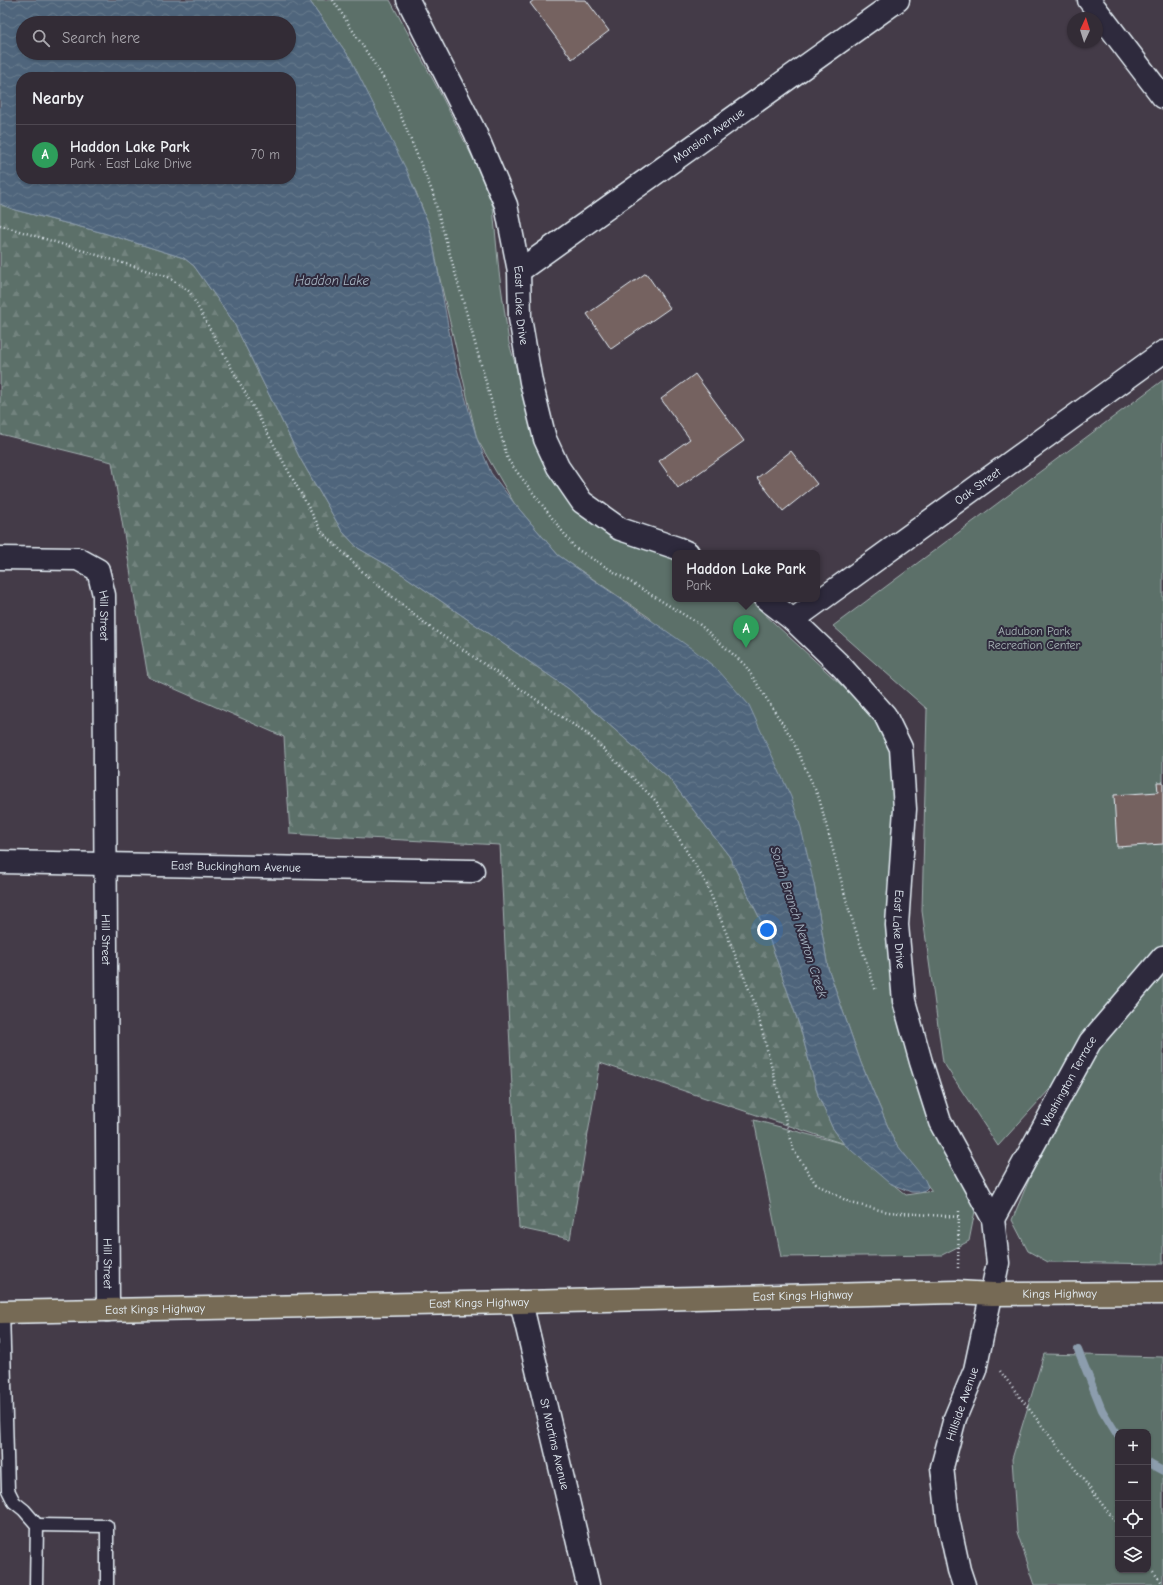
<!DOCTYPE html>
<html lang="en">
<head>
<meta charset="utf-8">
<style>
	:root { --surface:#332c36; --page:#3b343e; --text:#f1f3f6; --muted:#a9a7ad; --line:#4e4851; --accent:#ff9aa2 }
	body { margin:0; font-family:"Comic Neue",sans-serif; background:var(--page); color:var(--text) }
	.controls { position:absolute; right:12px; bottom:12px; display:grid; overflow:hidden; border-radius:8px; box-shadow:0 1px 3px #0004 }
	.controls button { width:36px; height:36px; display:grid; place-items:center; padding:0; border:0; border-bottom:1px solid var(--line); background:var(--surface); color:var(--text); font:20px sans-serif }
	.compass { position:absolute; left:1067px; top:12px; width:36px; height:36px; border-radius:50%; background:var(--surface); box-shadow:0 1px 3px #0004; rotate:4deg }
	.you { position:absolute; left:767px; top:930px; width:14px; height:14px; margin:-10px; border:3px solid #fff; border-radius:50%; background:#1a73e8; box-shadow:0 0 0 6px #1a73e833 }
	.badge { display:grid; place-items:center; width:26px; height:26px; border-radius:50%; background:var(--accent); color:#fff; font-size:13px; font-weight:700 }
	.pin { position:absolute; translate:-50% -33px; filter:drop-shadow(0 1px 2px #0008) }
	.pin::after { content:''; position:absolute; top:21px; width:14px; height:12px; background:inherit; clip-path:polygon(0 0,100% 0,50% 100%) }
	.popup { position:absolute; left:672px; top:550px; width:148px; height:52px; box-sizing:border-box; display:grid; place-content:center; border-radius:8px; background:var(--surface); filter:drop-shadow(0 1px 3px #0005); font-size:13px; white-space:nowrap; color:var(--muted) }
	.popup b { font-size:15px; color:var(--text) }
	.popup::after { content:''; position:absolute; left:50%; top:100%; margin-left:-8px; border:8px solid transparent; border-top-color:var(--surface) }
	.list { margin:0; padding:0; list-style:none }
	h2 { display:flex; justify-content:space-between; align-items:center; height:52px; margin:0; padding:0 16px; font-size:17px }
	h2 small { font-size:13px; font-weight:400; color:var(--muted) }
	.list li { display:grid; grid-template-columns:26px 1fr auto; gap:12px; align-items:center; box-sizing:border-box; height:60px; padding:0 16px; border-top:1px solid var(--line) }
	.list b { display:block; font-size:15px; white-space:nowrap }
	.list p { margin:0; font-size:13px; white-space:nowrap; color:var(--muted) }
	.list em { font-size:13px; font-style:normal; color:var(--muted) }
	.icon { flex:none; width:22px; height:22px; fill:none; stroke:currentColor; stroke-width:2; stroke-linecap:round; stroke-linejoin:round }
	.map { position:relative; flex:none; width:1163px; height:1585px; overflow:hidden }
	.search { position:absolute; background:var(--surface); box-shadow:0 1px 3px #0004; left:16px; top:16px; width:280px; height:44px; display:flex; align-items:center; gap:10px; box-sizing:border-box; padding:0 14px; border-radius:22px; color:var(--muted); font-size:15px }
	.panel { position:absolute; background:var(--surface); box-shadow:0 1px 3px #0004; left:16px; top:72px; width:280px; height:112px; border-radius:16px }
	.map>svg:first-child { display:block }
</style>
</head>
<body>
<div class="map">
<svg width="1163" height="1585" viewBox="0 0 1163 1585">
	<defs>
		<pattern id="forest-firs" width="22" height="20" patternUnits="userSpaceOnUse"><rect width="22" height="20" fill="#5b6f69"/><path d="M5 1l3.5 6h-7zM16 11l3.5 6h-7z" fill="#73847f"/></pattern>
		<pattern id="water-waves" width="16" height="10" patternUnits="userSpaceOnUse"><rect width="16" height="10" fill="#4f657b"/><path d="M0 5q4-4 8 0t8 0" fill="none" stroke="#687c8e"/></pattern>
	</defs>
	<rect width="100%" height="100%" fill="#443b48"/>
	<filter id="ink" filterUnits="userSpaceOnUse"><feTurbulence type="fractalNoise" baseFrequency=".025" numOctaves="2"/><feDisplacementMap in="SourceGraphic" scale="8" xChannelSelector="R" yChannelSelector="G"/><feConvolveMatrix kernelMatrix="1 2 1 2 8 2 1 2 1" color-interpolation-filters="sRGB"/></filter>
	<g filter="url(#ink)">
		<!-- forest -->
		<path fill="url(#forest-firs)" stroke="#a2b0b0" d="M0 204 15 210 104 233 184 258 194 266 233 321 300 458 342 531 358 548 396 570 569 689 668 777 729 856 768 935 800 1027 818 1095 832 1127 844 1144 600 1063 570 1239 519 1228 500 845 290 834 284 737 148 677 112 462 0 434Z"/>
		<!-- park -->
		<g fill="#5b6f69" stroke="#a2b0b0" fill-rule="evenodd">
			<path d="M309 0H390L438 89 480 172 493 207 499 272 509 343 537 438 551 470 675 556V599H748L877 718 895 751 900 811 890 929 920 1092 975 1211 969 1241 942 1255 781 1257 754 1120 844 1144 906 1195 932 1191 894 1141 861 1063 828 968 814 884 650 618 558 555 514 503 477 439 439 275 430 228 416 192 350 58Z"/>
			<path d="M1163 380V965L998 1146 943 1062 922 911 927 709 833 626Z"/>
			<path d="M1163 976V1264L1048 1262 1028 1251 1012 1220 1041 1151 1096 1051Z"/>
			<path d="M1044 1354 1163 1357V1585H1035L1017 1532 1012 1459ZM1118 1432H1148V1570H1118Z"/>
		</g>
		<!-- water -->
		<path fill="url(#water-waves)" stroke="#8c9dad" fill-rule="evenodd" d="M0 0H309L350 58 407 171 430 228 454 358 477 439 491 473 514 503 558 555 695 651 718 670 749 705 791 797 801 828 814 884 828 968 861 1063 894 1141 925 1180 928 1187 925 1190 919 1192H911L889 1183 844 1144 832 1127 818 1095 800 1027 768 935 729 856 668 777 569 689 396 570 358 548 342 531 300 458 233 321 194 266 184 258 104 233 15 210 0 204ZM23 23H289V53H23ZM21 77H291V179H21Z"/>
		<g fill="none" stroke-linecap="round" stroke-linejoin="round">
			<!-- stream -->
			<g stroke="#8c9dad" stroke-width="8">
				<path d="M1078 1350 1102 1410 1118 1436"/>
				<path d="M1148 1463 1163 1471"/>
			</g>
		</g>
		<!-- building -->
		<g fill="#746261" stroke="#e8f1f8">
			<path d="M534 0H586L609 31 572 59 530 3Z"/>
			<path d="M646 273 670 308 611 349 587 314Z"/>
			<path d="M695 374 744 441 678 488 659 461 690 439 661 399Z"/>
			<path d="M791 451 817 484 783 511 757 478Z"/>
			<path d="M1157 782H1163V844L1117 847 1114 795 1158 792Z"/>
		</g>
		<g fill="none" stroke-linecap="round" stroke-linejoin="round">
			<defs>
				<g id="lane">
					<path d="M3 1312 8 1490 14 1502 24 1510 37 1525 36 1585"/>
					<path d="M37 1525 107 1526V1585"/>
				</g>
				<g id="street">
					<path d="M1089 0 1163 97"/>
					<path id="s1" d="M519 271 898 0"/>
					<path id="s2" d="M0 558 78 559 98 570 104 595 108 1310"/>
					<path id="s3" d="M793 620 1163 352"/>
					<path id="s4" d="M0 862 473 871"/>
					<path id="s5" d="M993 1219 1090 1042 1163 957"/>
					<path id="s6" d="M521 1302 588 1585"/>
				</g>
				<g id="secondary">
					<path id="s7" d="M408 0 475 132 506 205 519 271 520 318 531 382 545 439 558 467 582 502 620 529 677 548 688 553"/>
					<path id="s8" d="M766 599 793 620 841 666 885 715 901 748 905 809 897 925 904 1001 921 1062 940 1122 993 1219 998 1263 975 1370 955 1418 942 1467 948 1519 959 1570 964 1585"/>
				</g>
				<g id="primary">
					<path id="s9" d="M0 1312 521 1302 957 1292 992 1294 1163 1293"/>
				</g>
			</defs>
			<!-- lane casing -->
			<use href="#lane" stroke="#e8f1f8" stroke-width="15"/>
			<!-- street casing -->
			<use href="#street" stroke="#e8f1f8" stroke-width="25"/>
			<!-- secondary casing -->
			<use href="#secondary" stroke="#e8f1f8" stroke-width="25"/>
			<!-- primary casing -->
			<use href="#primary" stroke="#e8f1f8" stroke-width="25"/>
			<!-- path -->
			<g stroke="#e8f1f8" stroke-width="2.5" stroke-dasharray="1 3" stroke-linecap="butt">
				<path d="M333 0 388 85 432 191 508 460 575 548 699 624 745 665 791 737 819 798 849 910 876 991"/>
				<path d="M0 225 168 277 189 291 322 532 367 576 428 626 590 736 656 801 706 883 755 1004 794 1151 816 1184 851 1203 888 1212 959 1217"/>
				<path d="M958 1268 959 1211"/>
				<path d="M1000 1371 1118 1525"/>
				<path d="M1148 1565 1163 1584"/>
			</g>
			<!-- lane -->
			<use href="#lane" stroke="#2f2a3d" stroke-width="12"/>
			<!-- street -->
			<use href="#street" stroke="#2f2a3d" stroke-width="22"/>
			<!-- secondary -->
			<use href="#secondary" stroke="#2f2a3d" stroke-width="22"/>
			<!-- primary -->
			<use href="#primary" stroke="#766a55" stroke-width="22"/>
		</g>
	</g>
	<g text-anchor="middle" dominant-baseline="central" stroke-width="4" stroke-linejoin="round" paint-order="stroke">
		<!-- street labels -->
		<g font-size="12" fill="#e8f1f8" stroke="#2f2a3d">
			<text stroke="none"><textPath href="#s1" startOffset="233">Mansion Avenue</textPath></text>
			<text stroke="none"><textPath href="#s7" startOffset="329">East Lake Drive</textPath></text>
			<text stroke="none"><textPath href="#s3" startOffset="228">Oak Street</textPath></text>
			<text stroke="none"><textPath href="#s2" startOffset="147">Hill Street</textPath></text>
			<text stroke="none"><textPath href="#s4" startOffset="236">East Buckingham Avenue</textPath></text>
			<text stroke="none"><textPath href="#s8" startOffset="385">East Lake Drive</textPath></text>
			<text stroke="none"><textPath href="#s2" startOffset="471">Hill Street</textPath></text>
			<text stroke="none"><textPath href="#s5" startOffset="157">Washington Terrace</textPath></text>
			<text stroke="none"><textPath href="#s2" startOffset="795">Hill Street</textPath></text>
			<text stroke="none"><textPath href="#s9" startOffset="1060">Kings Highway</textPath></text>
			<text stroke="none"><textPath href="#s9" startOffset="803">East Kings Highway</textPath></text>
			<text stroke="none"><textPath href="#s9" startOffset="479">East Kings Highway</textPath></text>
			<text stroke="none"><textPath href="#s9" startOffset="155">East Kings Highway</textPath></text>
			<text transform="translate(962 1404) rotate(-71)">Hillside Avenue</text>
			<text stroke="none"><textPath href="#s6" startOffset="146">St Martins Avenue</textPath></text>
		</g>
		<!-- park labels -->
		<g font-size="12" fill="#a9b6b8" stroke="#2f2a3d">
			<text x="1034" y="631">Audubon Park<tspan x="1034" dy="14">Recreation Center</tspan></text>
		</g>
		<!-- water labels -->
		<g font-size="13" font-style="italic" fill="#abb9c6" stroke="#2f2a3d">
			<text x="332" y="280">Haddon Lake</text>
			<text transform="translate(799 922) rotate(72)">South Branch Newton Creek</text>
		</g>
	</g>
</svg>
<div class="controls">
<button>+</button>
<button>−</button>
<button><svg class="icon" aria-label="locate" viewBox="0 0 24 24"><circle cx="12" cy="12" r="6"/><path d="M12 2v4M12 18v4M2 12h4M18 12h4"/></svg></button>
<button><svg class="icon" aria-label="layers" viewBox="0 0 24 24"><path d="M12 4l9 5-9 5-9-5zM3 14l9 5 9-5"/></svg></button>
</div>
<svg class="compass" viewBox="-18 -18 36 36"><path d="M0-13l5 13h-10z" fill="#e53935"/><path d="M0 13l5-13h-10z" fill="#a9a7ad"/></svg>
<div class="you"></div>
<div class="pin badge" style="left:746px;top:648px;background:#2e9e5b">A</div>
<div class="popup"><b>Haddon Lake Park</b>Park</div>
<div class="search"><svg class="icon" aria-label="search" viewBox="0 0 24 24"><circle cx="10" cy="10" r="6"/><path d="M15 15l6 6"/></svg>Search here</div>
<section class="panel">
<h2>Nearby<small></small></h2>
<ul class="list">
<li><span class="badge" style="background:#2e9e5b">A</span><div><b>Haddon Lake Park</b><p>Park · East Lake Drive</p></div><em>70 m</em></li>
</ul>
</section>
</div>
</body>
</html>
